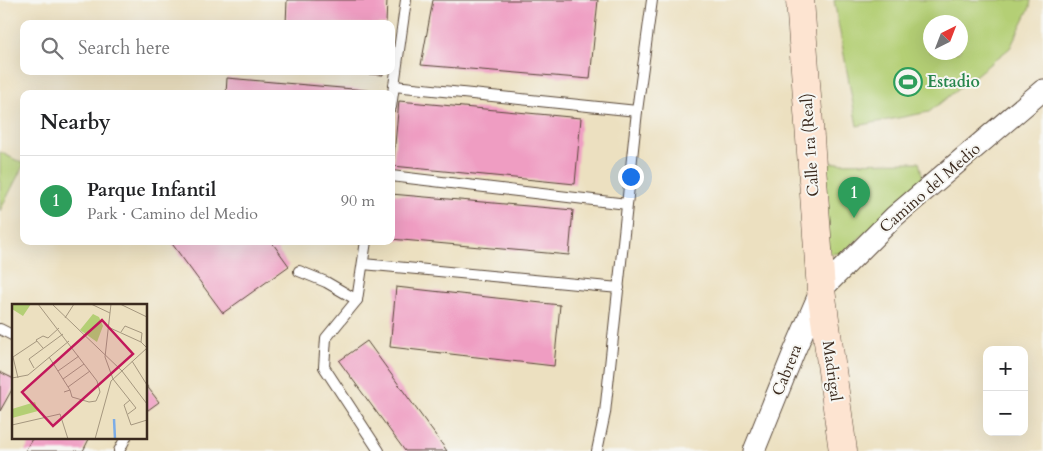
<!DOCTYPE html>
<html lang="en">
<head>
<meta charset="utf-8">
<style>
	:root { --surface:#fff; --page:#f2f2f2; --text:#202124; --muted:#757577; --line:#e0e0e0; --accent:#d1495b }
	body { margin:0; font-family:Cardo,serif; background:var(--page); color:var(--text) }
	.controls { position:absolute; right:15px; bottom:15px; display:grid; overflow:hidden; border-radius:10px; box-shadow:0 5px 20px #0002 }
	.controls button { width:45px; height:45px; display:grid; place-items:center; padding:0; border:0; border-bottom:1px solid var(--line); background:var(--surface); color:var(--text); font:25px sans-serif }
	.compass { position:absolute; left:923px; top:15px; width:45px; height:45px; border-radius:50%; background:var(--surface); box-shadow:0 5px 20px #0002; rotate:42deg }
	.you { position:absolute; left:630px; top:176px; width:18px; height:18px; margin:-12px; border:4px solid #fff; border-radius:50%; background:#1a73e8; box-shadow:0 0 0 8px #1a73e833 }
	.badge { display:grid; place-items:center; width:32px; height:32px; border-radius:50%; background:var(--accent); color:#fff; font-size:16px; font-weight:700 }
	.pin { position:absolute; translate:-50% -41px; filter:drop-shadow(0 1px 2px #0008) }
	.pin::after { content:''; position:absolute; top:26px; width:18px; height:15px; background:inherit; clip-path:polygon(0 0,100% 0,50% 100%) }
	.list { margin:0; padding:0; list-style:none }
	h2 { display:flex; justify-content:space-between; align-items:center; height:65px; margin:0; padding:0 20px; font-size:21px }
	h2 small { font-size:16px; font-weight:400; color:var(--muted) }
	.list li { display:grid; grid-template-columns:32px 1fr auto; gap:15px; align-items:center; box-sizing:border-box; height:90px; padding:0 20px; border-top:1px solid var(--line) }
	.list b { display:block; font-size:19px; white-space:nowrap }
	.list p { margin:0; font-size:16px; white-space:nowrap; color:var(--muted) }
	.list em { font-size:16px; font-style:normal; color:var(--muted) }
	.icon { flex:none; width:28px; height:28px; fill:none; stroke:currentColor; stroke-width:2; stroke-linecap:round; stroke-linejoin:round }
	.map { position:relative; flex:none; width:1043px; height:451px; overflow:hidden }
	.search { position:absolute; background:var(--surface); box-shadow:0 5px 20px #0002; left:20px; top:20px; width:375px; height:55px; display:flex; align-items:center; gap:12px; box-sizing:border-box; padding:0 18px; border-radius:10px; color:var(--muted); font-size:19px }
	.panel { position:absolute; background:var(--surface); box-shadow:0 5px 20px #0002; left:20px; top:90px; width:375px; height:155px; border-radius:10px }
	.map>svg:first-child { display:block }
</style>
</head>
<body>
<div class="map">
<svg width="1043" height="451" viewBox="0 0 1043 451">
	<rect width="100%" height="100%" fill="#f6f6f2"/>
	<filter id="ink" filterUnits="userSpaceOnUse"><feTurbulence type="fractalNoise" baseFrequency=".02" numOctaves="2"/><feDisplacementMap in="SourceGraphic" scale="10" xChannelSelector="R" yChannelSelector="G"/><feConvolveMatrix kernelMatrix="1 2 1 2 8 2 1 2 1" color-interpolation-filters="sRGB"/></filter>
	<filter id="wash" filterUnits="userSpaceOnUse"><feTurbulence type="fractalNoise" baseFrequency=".0096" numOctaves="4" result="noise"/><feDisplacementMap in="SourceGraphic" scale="20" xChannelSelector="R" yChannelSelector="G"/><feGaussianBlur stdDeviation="1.12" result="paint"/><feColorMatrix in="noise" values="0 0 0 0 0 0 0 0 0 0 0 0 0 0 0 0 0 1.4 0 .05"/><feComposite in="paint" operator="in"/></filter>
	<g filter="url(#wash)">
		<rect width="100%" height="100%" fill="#ece0c0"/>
		<!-- green -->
		<g fill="#b4cf75" stroke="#787c4a" fill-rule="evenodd">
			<path d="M834 0H1031L1030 7 1010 48 929 112 857 126ZM930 22H960V52H930Z"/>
			<path d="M0 152 24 164 0 211Z"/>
			<path d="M919 162 924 182 842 253 826 254 825 163Z"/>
		</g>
		<g id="blocks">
			<!-- building -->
			<g fill="#ef9dc2">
				<path d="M287 0H387L386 24H286Z"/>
				<path d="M433 0H598L590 79 421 65Z"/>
				<path d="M353 71H383V75L353 73Z"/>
				<path d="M227 78 376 91V94H226Z"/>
				<path d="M399 101 581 118 575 184 393 166Z"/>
				<path d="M391 194 573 210 569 255 391 239Z"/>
				<path d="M170 241H271L289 266 223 313Z"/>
				<path d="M396 287 560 305 554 366 390 347Z"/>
				<path d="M367 341 447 451H405L339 361Z"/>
				<path d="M0 372 14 379V386L0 411Z"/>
				<path d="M146 385 159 402 148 410 146 408Z"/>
				<path d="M33 437H90L83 451H25Z"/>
			</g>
		</g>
	</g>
	<g filter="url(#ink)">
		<use href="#blocks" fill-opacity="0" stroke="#564536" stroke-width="1"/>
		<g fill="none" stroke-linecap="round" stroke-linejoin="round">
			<defs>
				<g id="lane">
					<path d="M394 86 637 111"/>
					<path d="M391 107 406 0"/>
					<path d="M391 176 627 204"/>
					<path d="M363 264 619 288"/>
					<path d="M299 271 326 282 357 300 366 241"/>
					<path d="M357 300 326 338 324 367 379 451"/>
					<path d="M0 329 14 336"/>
					<path d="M119 451 126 437"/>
					<path d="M597 451 605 413 637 111 652 0"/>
				</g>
				<path id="street" d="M754 451 794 352 821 290 895 216 1043 90"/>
				<path id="secondary" d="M800 0 821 290 843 451"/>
			</defs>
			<!-- lane casing -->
			<use href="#lane" stroke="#564536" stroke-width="12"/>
			<!-- street casing -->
			<use href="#street" stroke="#564536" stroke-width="23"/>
			<!-- secondary casing -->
			<use href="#secondary" stroke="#564536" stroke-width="29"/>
			<!-- lane -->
			<use href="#lane" stroke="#fff" stroke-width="10"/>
			<!-- street -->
			<use href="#street" stroke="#fff" stroke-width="21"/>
			<!-- secondary -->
			<use href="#secondary" stroke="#fde4d1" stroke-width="28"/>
		</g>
	</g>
	<!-- icons -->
	<defs>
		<symbol id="stadium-ring" viewBox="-11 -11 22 22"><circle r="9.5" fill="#f6f6f2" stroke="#2e9e5b" stroke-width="1.5"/><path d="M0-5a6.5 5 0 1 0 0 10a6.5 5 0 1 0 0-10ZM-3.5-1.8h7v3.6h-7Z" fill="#2e9e5b"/></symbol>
	</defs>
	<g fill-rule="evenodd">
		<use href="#stadium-ring" x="892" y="66" width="32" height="32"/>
	</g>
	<g text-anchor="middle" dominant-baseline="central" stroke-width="4" stroke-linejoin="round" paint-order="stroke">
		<!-- leisure labels -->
		<g font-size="16" font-weight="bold" fill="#27864d" stroke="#f6f6f2" text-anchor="start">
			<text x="927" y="82">Estadio</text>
		</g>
		<!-- street labels -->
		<g font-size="16" fill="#3b2a1e" stroke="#f6f6f2">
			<text transform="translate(810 145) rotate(-94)">Calle 1ra (Real)</text>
			<text transform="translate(930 188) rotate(-41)">Camino del Medio</text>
			<text transform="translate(787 370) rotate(-68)">Cabrera</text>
			<text transform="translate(832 371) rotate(82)">Madrigal</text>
		</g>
	</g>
	<!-- overview -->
	<g transform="translate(12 304)">
		<rect width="135" height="135" fill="#ece0c0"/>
		<path d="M0 0H19L11 12 0 5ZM81 10 87 13 91 22 85 38 68 26ZM23 98 26 107 0 114V105Z" fill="#b4cf75"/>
		<path fill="none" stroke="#7cace7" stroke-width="2.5" d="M102 115 103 135"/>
		<path fill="none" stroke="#a5977f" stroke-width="1" d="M26 0 85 77 88 88 84 97 77 98 60 93 58 86M40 0 110 67 135 100M79 0 98 9M99 0 93 53 101 75 124 104 116 110M108 0 135 13M53 14 62 0M96 23 129 38 135 44M109 28 113 22 130 29 129 38M31 44 24 36 31 32 36 34 47 24M37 53 58 86 52 88M120 57 135 81M22 64 17 55 51 30M46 67 67 52M0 74 16 71 57 37M6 74 1 53 25 37M51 75 72 60M56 83 78 67M118 96 112 101 119 121 135 116M0 121 48 110 56 135M83 135 99 77 135 44"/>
		<path fill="#c2185b" fill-opacity="0.15" stroke="#c2185b" stroke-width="2.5" d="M90 16 121 50 41 122 10 88Z"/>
		<rect width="135" height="135" fill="none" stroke="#3b2a1e" stroke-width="2.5"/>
	</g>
</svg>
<div class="controls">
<button>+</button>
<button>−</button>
</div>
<svg class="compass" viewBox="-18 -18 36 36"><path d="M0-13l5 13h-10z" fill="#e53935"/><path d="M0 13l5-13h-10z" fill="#757577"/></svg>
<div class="you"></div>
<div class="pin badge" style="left:854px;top:218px;background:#2e9e5b">1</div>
<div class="search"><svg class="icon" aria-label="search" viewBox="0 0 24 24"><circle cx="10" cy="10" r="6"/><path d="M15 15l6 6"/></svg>Search here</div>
<section class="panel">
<h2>Nearby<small></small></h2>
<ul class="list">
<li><span class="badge" style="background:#2e9e5b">1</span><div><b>Parque Infantil</b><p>Park · Camino del Medio</p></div><em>90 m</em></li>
</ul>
</section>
</div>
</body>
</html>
